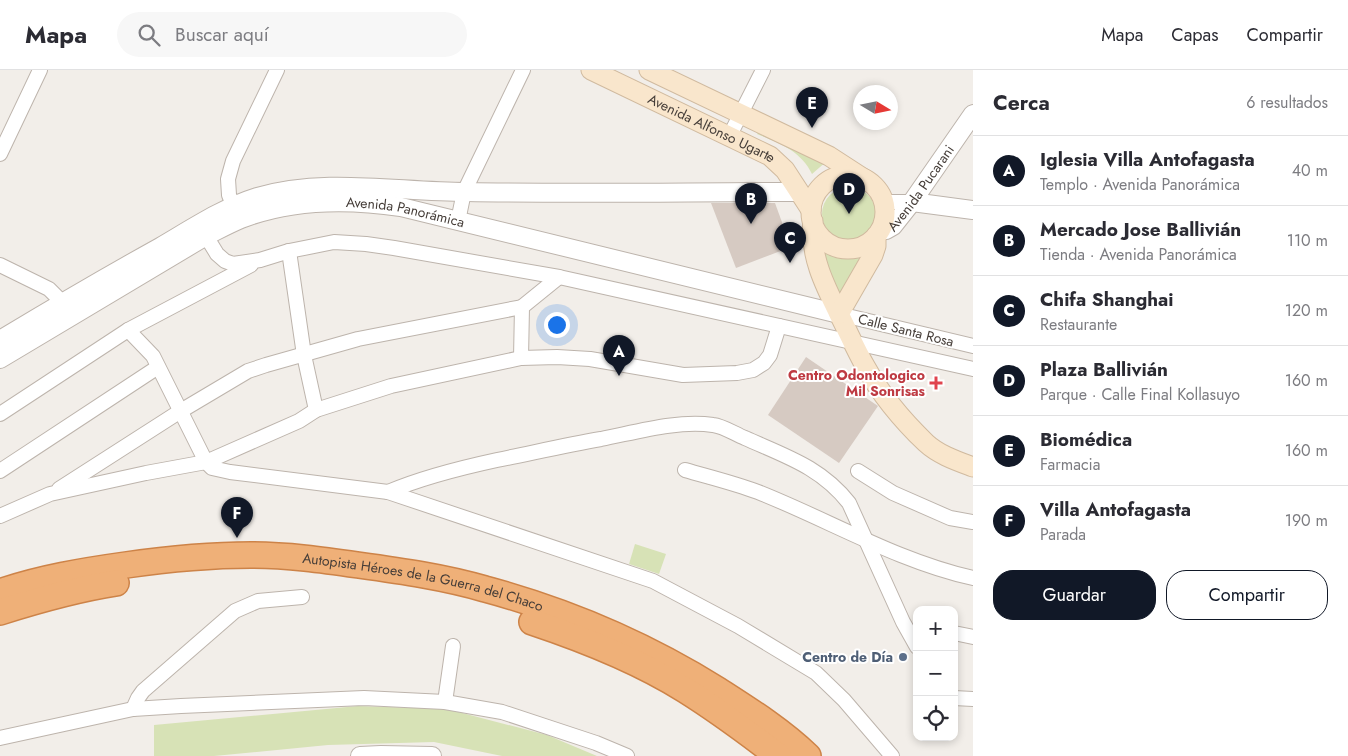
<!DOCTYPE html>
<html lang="es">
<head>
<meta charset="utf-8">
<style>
	:root { --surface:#fff; --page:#f7f7f7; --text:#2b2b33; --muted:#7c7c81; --line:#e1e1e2; --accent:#111827 }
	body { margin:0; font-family:Jost,sans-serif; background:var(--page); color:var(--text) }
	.controls { position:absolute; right:15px; bottom:15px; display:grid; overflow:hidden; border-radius:10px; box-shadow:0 2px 8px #0003 }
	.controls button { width:45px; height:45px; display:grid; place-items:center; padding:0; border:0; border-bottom:1px solid var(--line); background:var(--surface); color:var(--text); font:25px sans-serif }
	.compass { position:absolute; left:853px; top:15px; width:45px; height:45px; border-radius:50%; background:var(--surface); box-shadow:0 2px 8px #0003; rotate:100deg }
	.you { position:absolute; left:556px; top:254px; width:18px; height:18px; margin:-12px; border:4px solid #fff; border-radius:50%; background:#1a73e8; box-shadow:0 0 0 8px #1a73e833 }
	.badge { display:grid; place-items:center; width:32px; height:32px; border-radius:50%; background:var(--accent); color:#fff; font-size:16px; font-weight:700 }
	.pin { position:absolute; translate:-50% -41px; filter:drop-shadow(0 1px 2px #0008) }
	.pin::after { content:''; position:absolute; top:26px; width:18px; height:15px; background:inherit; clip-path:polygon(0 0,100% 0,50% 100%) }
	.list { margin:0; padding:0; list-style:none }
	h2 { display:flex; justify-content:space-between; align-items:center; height:65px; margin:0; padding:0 20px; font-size:21px }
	h2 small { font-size:16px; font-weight:400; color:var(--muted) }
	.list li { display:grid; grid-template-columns:32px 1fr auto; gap:15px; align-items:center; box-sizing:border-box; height:70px; padding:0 20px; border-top:1px solid var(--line) }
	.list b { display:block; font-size:19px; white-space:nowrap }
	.list p { margin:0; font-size:16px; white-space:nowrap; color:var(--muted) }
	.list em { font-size:16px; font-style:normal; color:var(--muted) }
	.actions { display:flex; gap:10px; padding:15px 20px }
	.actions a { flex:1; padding:11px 0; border:1px solid var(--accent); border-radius:20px; text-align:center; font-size:18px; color:var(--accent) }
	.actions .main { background:var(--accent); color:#fff }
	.icon { flex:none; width:28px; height:28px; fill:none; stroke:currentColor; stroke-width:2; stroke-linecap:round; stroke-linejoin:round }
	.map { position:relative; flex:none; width:973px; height:686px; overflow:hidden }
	header { display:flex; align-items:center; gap:30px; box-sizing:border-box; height:70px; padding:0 25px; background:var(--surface); border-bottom:1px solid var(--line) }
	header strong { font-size:24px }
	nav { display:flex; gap:28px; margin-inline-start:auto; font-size:18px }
	.search { width:350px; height:45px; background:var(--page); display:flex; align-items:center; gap:12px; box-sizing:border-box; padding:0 18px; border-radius:28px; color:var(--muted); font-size:19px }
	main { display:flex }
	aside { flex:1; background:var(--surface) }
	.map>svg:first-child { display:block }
</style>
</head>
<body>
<header>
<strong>Mapa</strong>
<div class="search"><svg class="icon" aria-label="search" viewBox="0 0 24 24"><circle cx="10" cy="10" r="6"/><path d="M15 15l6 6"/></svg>Buscar aquí</div>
<nav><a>Mapa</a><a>Capas</a><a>Compartir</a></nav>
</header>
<main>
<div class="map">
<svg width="973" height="686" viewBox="0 0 973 686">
	<rect width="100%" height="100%" fill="#f2eee9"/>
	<!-- green -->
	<g fill="#d7e2b6">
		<path d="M759 61 827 91 812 104C801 81 779 73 757 64Z"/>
		<circle cx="849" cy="144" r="27"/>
		<path d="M813 174C834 184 850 184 872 177L844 225H836Z"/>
		<path d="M635 474 666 484 659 504 629 494Z"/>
		<path d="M358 636 447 639 547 665 597 686H502L434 672 328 675 214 686H154V655Z"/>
	</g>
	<!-- building -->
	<g fill="#d6cac2">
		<path d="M711 133H775L791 177 736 198Z"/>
		<path d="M806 287 878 336 839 393 768 345Z"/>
	</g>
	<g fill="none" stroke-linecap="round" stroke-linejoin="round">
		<defs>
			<g id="minor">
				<path d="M730 65 763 0"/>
				<path d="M0 84 40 0"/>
				<path d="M883 132H912"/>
				<path d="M237 145 229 125 228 109 233 91 277 0"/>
				<path d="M458 151 464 122 523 0"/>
				<path d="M206 166 217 184 225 191 233 194 260 190 289 181 334 172 366 174 394 178 559 207 973 299"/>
				<path d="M289 181 304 285 316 340"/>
				<path d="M0 195 49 219 62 232"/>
				<path d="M839 244 973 276"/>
				<path d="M128 260 153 286 206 392 212 398 230 402 388 422 653 511 738 556 816 603 844 630 892 686"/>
				<path d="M521 288 522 237 559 207"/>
				<path d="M0 344 128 260 251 195"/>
				<path d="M685 400C709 407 734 413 758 422 829 450 897 491 973 508"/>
				<path d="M0 401 158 297"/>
				<path d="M858 401 893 423 950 448 973 452"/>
				<path d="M59 419 179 342 248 301 266 295 358 269 522 237"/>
				<path d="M388 422C423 407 460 398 497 390 532 383 566 375 601 369 637 362 677 350 713 355 723 356 735 364 745 368 785 386 821 397 849 433L903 552 917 577"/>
				<path d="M0 446 50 424 146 403 206 392 299 351 316 340 391 316 521 288 557 287 590 289 683 305 737 303 753 300 764 293 770 285 779 256"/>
				<path d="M954 563 973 567"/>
				<path d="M954 628 973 629"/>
				<path d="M445 632 453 576"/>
				<path d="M133 639 138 628 143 621 235 541 258 531 302 527"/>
				<path d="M0 668 133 639 181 636 364 628 445 632 502 642 596 673 627 686"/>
			</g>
			<g id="tertiary">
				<path d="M912 132 973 140"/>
				<path id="s1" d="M880 160H886L893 156 912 132 973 44"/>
				<path d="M0 270C53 238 106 207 160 177 191 159 222 138 257 127 325 107 397 122 466 122 577 124 688 122 798 122"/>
				<path id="s2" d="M0 289 206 166C218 160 229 154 241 149 292 129 347 129 401 137L839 244"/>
				<path d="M360 686 381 685 432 686"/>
			</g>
			<g id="secondary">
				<path id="s3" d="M591 0 770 86 785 100 811 140"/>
				<path d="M649 0 829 86 866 110"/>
				<circle cx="848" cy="142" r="37"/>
				<path d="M813 151C809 186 826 218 841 248 849 264 856 280 865 296 880 323 903 351 926 373 939 385 957 391 973 397"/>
				<path d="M839 244 873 185 876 176V166"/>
			</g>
			<g id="motorway">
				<path id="s4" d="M0 522C41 508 83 501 126 495 168 489 209 485 251 485 287 485 323 490 358 495 401 501 444 507 485 519 567 541 646 575 718 620 749 640 781 660 808 686"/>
				<path d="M0 542C38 530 77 519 116 513"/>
				<path d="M532 552C583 569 639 591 685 620 717 640 748 663 778 686"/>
			</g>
		</defs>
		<!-- minor casing -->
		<use href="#minor" stroke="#bdb4ac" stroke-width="16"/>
		<!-- tertiary casing -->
		<use href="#tertiary" stroke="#bdb4ac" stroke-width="20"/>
		<!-- secondary casing -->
		<use href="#secondary" stroke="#d0ba9f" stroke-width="21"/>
		<!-- motorway casing -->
		<use href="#motorway" stroke="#cd8348" stroke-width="28"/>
		<!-- minor -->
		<use href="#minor" stroke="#fff" stroke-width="14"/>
		<!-- tertiary -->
		<use href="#tertiary" stroke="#fff" stroke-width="18"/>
		<!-- secondary -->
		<use href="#secondary" stroke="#f9e6cc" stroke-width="19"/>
		<!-- motorway -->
		<use href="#motorway" stroke="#efb078" stroke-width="25"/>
	</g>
	<!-- markers -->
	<path fill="#e0444e" stroke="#fff" stroke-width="2" d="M933.5 305.5h5v5h5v5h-5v5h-5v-5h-5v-5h5z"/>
	<circle fill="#5c6f8a" stroke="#fff" stroke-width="2" cx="903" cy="587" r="5"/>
	<g text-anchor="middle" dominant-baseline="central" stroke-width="4" stroke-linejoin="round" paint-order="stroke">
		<!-- street labels -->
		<g font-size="14" fill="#453d38" stroke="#fff">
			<text stroke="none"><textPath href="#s3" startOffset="134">Avenida Alfonso Ugarte</textPath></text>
			<text stroke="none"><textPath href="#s1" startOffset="61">Avenida Pucarani</textPath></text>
			<text stroke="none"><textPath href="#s2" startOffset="446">Avenida Panorámica</textPath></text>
			<text transform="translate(906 260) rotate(14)">Calle Santa Rosa</text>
			<text stroke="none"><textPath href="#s4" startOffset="429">Autopista Héroes de la Guerra del Chaco</textPath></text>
		</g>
		<!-- health labels -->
		<g font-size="14" font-weight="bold" fill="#be3a42" stroke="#fff" text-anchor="end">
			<text x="925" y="305">Centro Odontologico<tspan x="925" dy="16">Mil Sonrisas</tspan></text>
		</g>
		<!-- service labels -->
		<g font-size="14" font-weight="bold" fill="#4e5e75" stroke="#fff" text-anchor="end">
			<text x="893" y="587">Centro de Día</text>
		</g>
	</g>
</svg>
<div class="controls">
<button>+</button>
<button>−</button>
<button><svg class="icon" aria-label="locate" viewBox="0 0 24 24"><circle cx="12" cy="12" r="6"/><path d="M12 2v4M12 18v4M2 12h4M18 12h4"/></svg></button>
</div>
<svg class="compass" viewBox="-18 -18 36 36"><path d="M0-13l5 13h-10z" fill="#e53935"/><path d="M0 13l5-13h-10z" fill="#7c7c81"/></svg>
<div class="you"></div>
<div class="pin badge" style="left:619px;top:306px">A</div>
<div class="pin badge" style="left:751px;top:154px">B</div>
<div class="pin badge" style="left:790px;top:193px">C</div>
<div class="pin badge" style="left:849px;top:144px">D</div>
<div class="pin badge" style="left:812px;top:58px">E</div>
<div class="pin badge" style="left:237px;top:468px">F</div>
</div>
<aside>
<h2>Cerca<small>6 resultados</small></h2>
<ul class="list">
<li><span class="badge">A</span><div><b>Iglesia Villa Antofagasta</b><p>Templo · Avenida Panorámica</p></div><em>40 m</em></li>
<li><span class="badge">B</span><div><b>Mercado Jose Ballivián</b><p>Tienda · Avenida Panorámica</p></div><em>110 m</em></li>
<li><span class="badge">C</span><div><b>Chifa Shanghai</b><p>Restaurante</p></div><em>120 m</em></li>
<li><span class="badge">D</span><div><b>Plaza Ballivián</b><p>Parque · Calle Final Kollasuyo</p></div><em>160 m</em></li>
<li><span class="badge">E</span><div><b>Biomédica</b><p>Farmacia</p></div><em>160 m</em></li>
<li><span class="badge">F</span><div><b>Villa Antofagasta</b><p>Parada</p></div><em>190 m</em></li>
</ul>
<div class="actions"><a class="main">Guardar</a><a>Compartir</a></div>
</aside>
</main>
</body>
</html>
